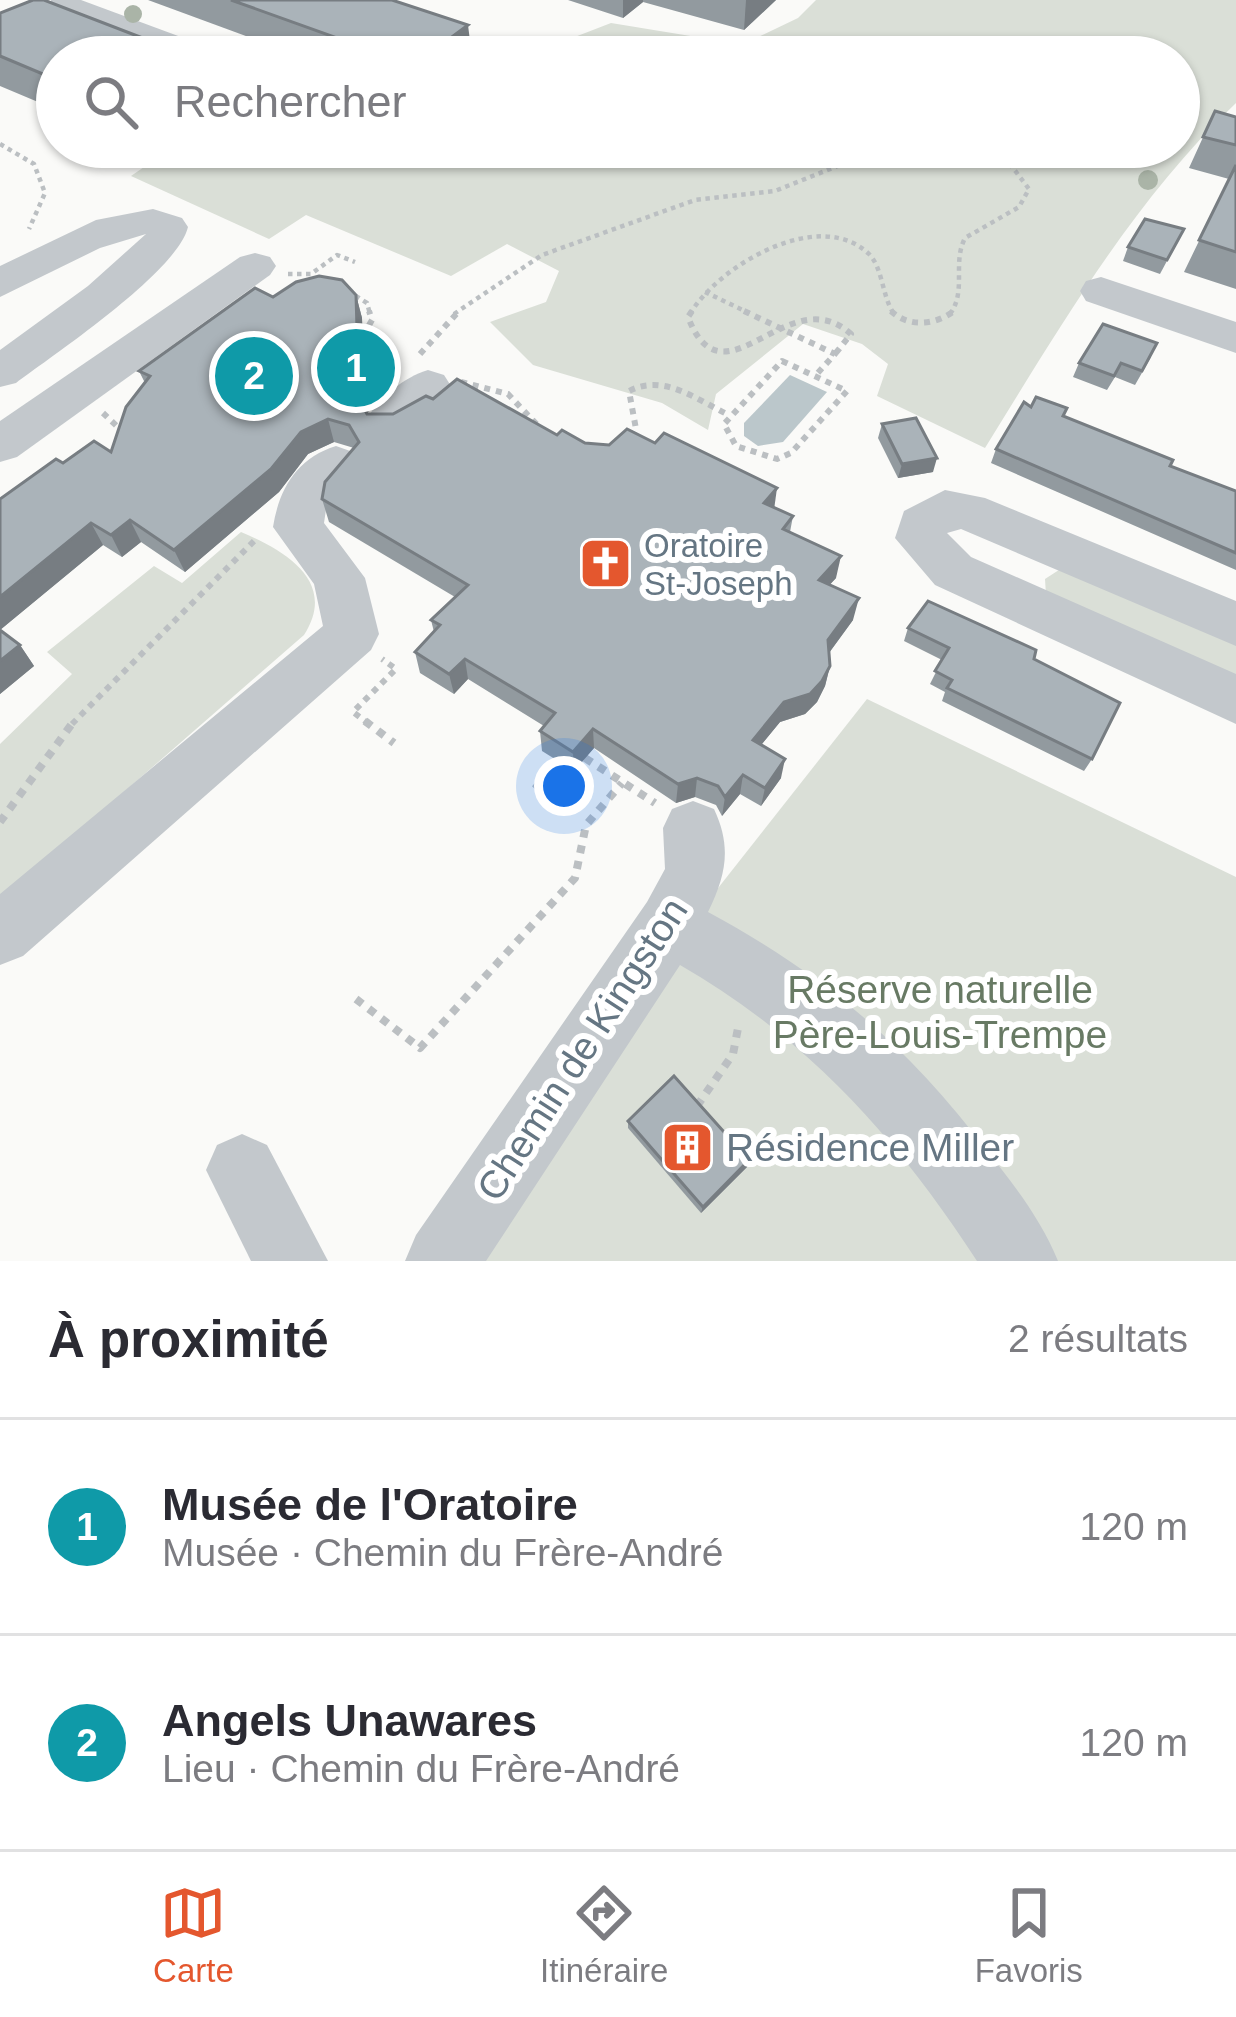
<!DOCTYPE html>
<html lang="fr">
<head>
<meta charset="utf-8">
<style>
	:root { --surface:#fff; --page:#f7f7f7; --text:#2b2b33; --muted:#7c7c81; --line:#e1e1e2; --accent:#e4572e }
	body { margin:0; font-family:Helvetica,sans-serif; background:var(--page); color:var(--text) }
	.you { position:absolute; left:564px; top:786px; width:42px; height:42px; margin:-30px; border:9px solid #fff; border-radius:50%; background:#1a73e8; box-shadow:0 0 0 18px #1a73e833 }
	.badge { display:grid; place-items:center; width:78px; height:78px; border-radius:50%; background:var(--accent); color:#fff; font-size:39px; font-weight:700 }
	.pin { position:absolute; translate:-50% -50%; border:6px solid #fff; box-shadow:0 3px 12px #0006 }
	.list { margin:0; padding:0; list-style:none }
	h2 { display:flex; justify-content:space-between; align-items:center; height:156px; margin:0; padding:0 48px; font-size:51px }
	h2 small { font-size:39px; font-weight:400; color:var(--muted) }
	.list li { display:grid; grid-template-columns:78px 1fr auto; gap:36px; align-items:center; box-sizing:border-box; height:216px; padding:0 48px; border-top:3px solid var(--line) }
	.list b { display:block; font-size:45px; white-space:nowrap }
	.list p { margin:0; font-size:39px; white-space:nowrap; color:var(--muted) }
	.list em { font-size:39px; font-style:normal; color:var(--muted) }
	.icon { flex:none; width:66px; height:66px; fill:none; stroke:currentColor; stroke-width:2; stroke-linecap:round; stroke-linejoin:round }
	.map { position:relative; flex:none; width:1236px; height:1261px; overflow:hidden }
	.search { position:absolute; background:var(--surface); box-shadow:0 3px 9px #0004; left:36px; right:36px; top:36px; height:132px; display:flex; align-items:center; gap:30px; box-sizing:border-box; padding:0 42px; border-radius:66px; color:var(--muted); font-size:45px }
	.sheet { height:588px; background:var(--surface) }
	nav { display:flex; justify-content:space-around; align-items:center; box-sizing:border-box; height:168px; border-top:3px solid var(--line); background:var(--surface); font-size:33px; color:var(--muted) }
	nav a { display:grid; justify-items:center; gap:6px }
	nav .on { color:var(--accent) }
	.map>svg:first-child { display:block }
</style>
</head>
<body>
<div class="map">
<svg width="1236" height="1261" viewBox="0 0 1236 1261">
	<rect width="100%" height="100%" fill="#fafaf8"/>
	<!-- green -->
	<g fill="#dadfd7">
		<path d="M816 0H1236V103C1133 201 1060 327 985 448L877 396 888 364 862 344 803 324 716 394 708 430 662 403 533 365 490 322 546 302 559 271 507 244 451 276 306 215 269 239 131 176 173 147H1179V57H523L611 23 721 41 756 38 798 18Z"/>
		<path d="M241 532C286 551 338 582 304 635L0 900V744L72 674 47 652 154 566 182 583Z"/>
		<path d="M1062 568 1236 638V688L1046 595 1045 579Z"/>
		<path d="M867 699 1236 877V1261H474L711 897Z"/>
	</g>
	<!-- water -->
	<path fill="#bbc7cb" d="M790 375 827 392 783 442 758 446 744 436V423Z"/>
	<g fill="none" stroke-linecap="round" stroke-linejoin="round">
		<!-- path-far2 -->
		<g stroke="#bbbfc2" stroke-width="4.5" stroke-dasharray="4.5 4.5" stroke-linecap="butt">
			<path d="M0 144 34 164 45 193 29 229"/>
			<path d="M288 274H311L337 255 355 262"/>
			<path d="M348 291 367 303 370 314"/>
			<path d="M705 292 751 314"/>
			<path d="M454 314 542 255 695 200 775 191 885 147"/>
			<path d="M690 314C718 266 819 206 869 254 883 268 882 297 894 314"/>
			<path d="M950 314C967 291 952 263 965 238L1019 207 1029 189 1010 164 961 147"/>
		</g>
		<!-- path-far1 -->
		<g stroke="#bbbfc2" stroke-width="6" stroke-dasharray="6 6" stroke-linecap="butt">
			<path d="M692 311 688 317C724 411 788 277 851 334L835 354"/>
			<path d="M744 311 835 354 815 376"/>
			<path d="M891 311C909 328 935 325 954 311"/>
			<path d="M357 346 372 320 369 311"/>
			<path d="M356 349 392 367"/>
			<path d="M420 354 459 311"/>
			<path d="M782 361 847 391 791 453 777 459 736 446 724 424Z"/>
			<path d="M461 382 508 394 542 430"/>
			<path d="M103 413 123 432"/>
			<path d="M632 437 636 429 629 391C664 373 697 400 729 415"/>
			<path d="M72 724 258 537"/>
			<path d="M369 724 353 712 396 669 382 659"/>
		</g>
		<!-- path -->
		<g stroke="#bbbfc2" stroke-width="8" stroke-dasharray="8 8" stroke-linecap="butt">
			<path d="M365 721 394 743"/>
			<path d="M585 758 655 803"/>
			<path d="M535 789 559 762"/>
			<path d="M0 822 74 721"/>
			<path d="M356 999 420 1048 575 878 586 825 622 783"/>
			<path d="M697 1106 733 1054 739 1023"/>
		</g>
		<!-- minor -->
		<g fill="#c3c8cc" fill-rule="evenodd">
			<path d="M51 0H81L216 50 221 57H172L52 12Z"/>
			<path d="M153 209 182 218 188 227C177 272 56 353 16 383L0 387V350L88 286 146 234 100 248 0 297V266L96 220Z"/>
			<path d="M255 253 270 257 276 266 270 275 17 457 0 462V421L240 257Z"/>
			<path d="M1101 277 1236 322V353L1086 301 1080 291 1086 281Z"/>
			<path d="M428 370 444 375 451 386C435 413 406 441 373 432L366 420C379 398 404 377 428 370Z"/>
			<path d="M336 446 353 452 360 464 327 503 324 523 365 578 379 634 371 650 23 956 0 965V894L323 626 314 584 273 527C279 489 297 458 336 446Z"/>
			<path d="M945 490 985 498 1236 601V646L961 529 947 533 971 557 1236 674V724L935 585 895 538 904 511Z"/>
			<path d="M693 801 714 809C732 847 726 875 708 912 826 976 907 1045 988 1152 1015 1186 1042 1221 1058 1261H977C898 1139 807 1038 680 965L486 1261H405L416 1235 647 902 665 869 663 828 672 809Z"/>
			<path d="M242 1134 267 1145 328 1261H251L206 1170 217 1145Z"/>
		</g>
	</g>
	<!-- trees -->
	<g fill="#aab4a7">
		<circle cx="133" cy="14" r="9"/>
		<circle cx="1148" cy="180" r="10"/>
	</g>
	<!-- wall -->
	<g fill="#929a9f">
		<path d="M148 0H392L472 57H303Z"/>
		<path d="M568 0H776L744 30 643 2 623 18Z"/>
		<path d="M0 13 57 57V110L0 86Z"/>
		<path d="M1215 111 1236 117V289L1184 272 1229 179 1189 168Z"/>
		<path d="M1184 229 1160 274 1123 261 1128 247Z"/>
		<path d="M356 295 362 318 363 352 350 361 378 397 367 414H393L433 399 585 443 774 508 793 516 790 532 836 578 829 585 853 620 829 653 830 666 825 686 817 702 805 714 780 722 761 745 781 778 761 806 740 794 722 816 716 805 695 797 676 803 594 748 574 771 542 751 540 731 544 726 468 679 454 694 420 673 415 652 434 632 431 620 455 597 329 522 322 499 354 448 334 442 308 454 279 492 185 572 141 542 122 557 103 545 0 630 20 645 34 666 0 694V499L63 463 111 452 145 383 139 371 273 297Z"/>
		<path d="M1151 357 1135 385 1115 377 1107 390 1073 377 1079 363Z"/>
		<path d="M1031 407 1063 417 1170 466 1236 491V570L991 463 996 449Z"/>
		<path d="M882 424 933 472 898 478 878 438Z"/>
		<path d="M908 628 1034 659 1092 759 1084 771 942 701 945 692 930 684 942 660 904 641Z"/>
		<path d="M628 1121 749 1160 747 1167 701 1213 628 1128Z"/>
	</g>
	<!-- shaded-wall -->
	<g fill="#777d82">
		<path d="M623 0H643V2L623 18Z"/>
		<path d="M746 0H776L744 30Z"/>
		<path d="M468 25 472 57H425Z"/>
		<path d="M356 295 362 318 363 352 335 373 329 350Z"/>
		<path d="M373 374 378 397 362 418 357 394Z"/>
		<path d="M328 419 334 442 308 454 279 492 185 572 174 550 301 432Z"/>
		<path d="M937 458 933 472 898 478 902 464Z"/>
		<path d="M777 488 774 510 764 503Z"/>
		<path d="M130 520 141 542 122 557 111 535Z"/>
		<path d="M91 523 103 545 0 630V597Z"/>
		<path d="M841 556 836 578 814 602 819 580Z"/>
		<path d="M859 598 853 620 823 661 828 640Z"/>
		<path d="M20 645 34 666 0 694V661Z"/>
		<path d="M465 659 468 679 454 694 449 674Z"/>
		<path d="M830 666 825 686 817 702 805 714 780 722 749 760 753 740 784 702Z"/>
		<path d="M593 729 594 748 574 771 573 752Z"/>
		<path d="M785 759 781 778 761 806 765 788Z"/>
		<path d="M743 775 740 794 722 816 725 797Z"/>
		<path d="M697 778 695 797 676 803 678 784Z"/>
		<path d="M749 1160 747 1167 701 1213 703 1207Z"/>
	</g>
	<!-- building -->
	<g fill="#aab3b9" stroke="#777d82" stroke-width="3">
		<path d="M33 0H44L192 57H57V80L0 56V13Z"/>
		<path d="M231 0H392L468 25 425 57H390Z"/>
		<path d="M1215 111 1236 117V145L1203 137Z"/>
		<path d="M1236 165V252L1199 240Z"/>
		<path d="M1145 219 1184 229 1167 260 1128 247Z"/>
		<path d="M319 276 342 280 356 295 357 328 329 350 373 374 357 394 367 414H393L426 396 433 399 457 379 557 435 562 430 585 443 609 445 627 429 655 443 664 433 777 488 764 503 793 516 783 529 841 556 819 580 859 598 828 640 830 666 822 681 810 694 784 702 753 740 785 759 765 788 743 775 725 797 718 786 697 778 678 784 593 729 573 752 540 731 555 713 465 659 449 674 415 652 440 625 431 620 468 585 322 499 325 482 359 442 349 425 328 419 301 432 271 469 174 550 130 520 111 535 91 523 0 597V499L56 459 63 463 94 441 111 452 126 407 150 376 139 371 255 288 273 297 296 282Z"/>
		<path d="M1103 324 1157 343 1142 371 1121 363 1114 376 1079 363Z"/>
		<path d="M1036 397 1067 408 1063 416 1173 460 1170 466 1236 491V553L996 449 1024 402 1031 407Z"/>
		<path d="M916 418 937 458 902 464 882 424Z"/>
		<path d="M928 601 1036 650 1034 659 1120 703 1092 759 947 688 952 680 935 671 949 648 908 628Z"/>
		<path d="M0 630 20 645 0 661Z"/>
		<path d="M674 1076 749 1160 703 1207 628 1121Z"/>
	</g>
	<!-- icons -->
	<defs>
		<symbol id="church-square" viewBox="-11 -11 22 22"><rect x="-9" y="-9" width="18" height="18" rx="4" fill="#e4572e" stroke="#fff"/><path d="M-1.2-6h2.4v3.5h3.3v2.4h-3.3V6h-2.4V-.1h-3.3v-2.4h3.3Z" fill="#fff"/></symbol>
		<symbol id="building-square" viewBox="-11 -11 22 22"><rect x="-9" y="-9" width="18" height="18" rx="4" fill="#e4572e" stroke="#fff"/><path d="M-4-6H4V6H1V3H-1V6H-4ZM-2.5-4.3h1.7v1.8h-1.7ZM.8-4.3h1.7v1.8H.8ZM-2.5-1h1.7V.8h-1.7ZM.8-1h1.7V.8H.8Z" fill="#fff"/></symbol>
	</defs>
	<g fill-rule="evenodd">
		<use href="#church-square" x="576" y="534" width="59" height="59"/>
		<use href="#building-square" x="658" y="1118" width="59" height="59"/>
	</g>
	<g text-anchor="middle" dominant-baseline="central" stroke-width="12" stroke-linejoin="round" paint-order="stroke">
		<!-- poi labels -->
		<g font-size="33" fill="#657683" stroke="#fff" text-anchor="start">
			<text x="644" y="545">Oratoire<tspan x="644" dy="38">St-Joseph</tspan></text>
		</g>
		<!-- near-park labels -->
		<g font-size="39" fill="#687a64" stroke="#fff">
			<text x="940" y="989">Réserve naturelle<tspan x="940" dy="45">Père-Louis-Trempe</tspan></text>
		</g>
		<!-- near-street labels -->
		<g font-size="39" fill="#657683" stroke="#fff">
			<text transform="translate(582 1049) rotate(-57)">Chemin de Kingston</text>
		</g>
		<!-- near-poi labels -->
		<g font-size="39" fill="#657683" stroke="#fff" text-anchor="start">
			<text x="726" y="1147">Résidence Miller</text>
		</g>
	</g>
</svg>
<div class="you"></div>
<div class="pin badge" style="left:356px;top:368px;background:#0f9aa8">1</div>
<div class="pin badge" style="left:254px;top:376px;background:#0f9aa8">2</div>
<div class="search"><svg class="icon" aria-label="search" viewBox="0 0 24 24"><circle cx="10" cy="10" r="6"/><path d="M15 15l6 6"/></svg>Rechercher</div>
</div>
<section class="sheet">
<h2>À proximité<small>2 résultats</small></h2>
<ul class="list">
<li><span class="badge" style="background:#0f9aa8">1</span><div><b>Musée de l'Oratoire</b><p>Musée · Chemin du Frère-André</p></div><em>120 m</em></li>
<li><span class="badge" style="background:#0f9aa8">2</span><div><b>Angels Unawares</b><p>Lieu · Chemin du Frère-André</p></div><em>120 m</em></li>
</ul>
</section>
<nav>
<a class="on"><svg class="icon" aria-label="map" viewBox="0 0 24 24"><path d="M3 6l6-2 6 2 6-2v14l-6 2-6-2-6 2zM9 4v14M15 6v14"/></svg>Carte</a>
<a><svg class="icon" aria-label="directions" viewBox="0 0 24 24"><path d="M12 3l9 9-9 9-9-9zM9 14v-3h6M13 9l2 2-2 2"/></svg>Itinéraire</a>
<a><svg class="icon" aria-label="saved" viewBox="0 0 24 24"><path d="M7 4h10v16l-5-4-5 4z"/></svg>Favoris</a>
</nav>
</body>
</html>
